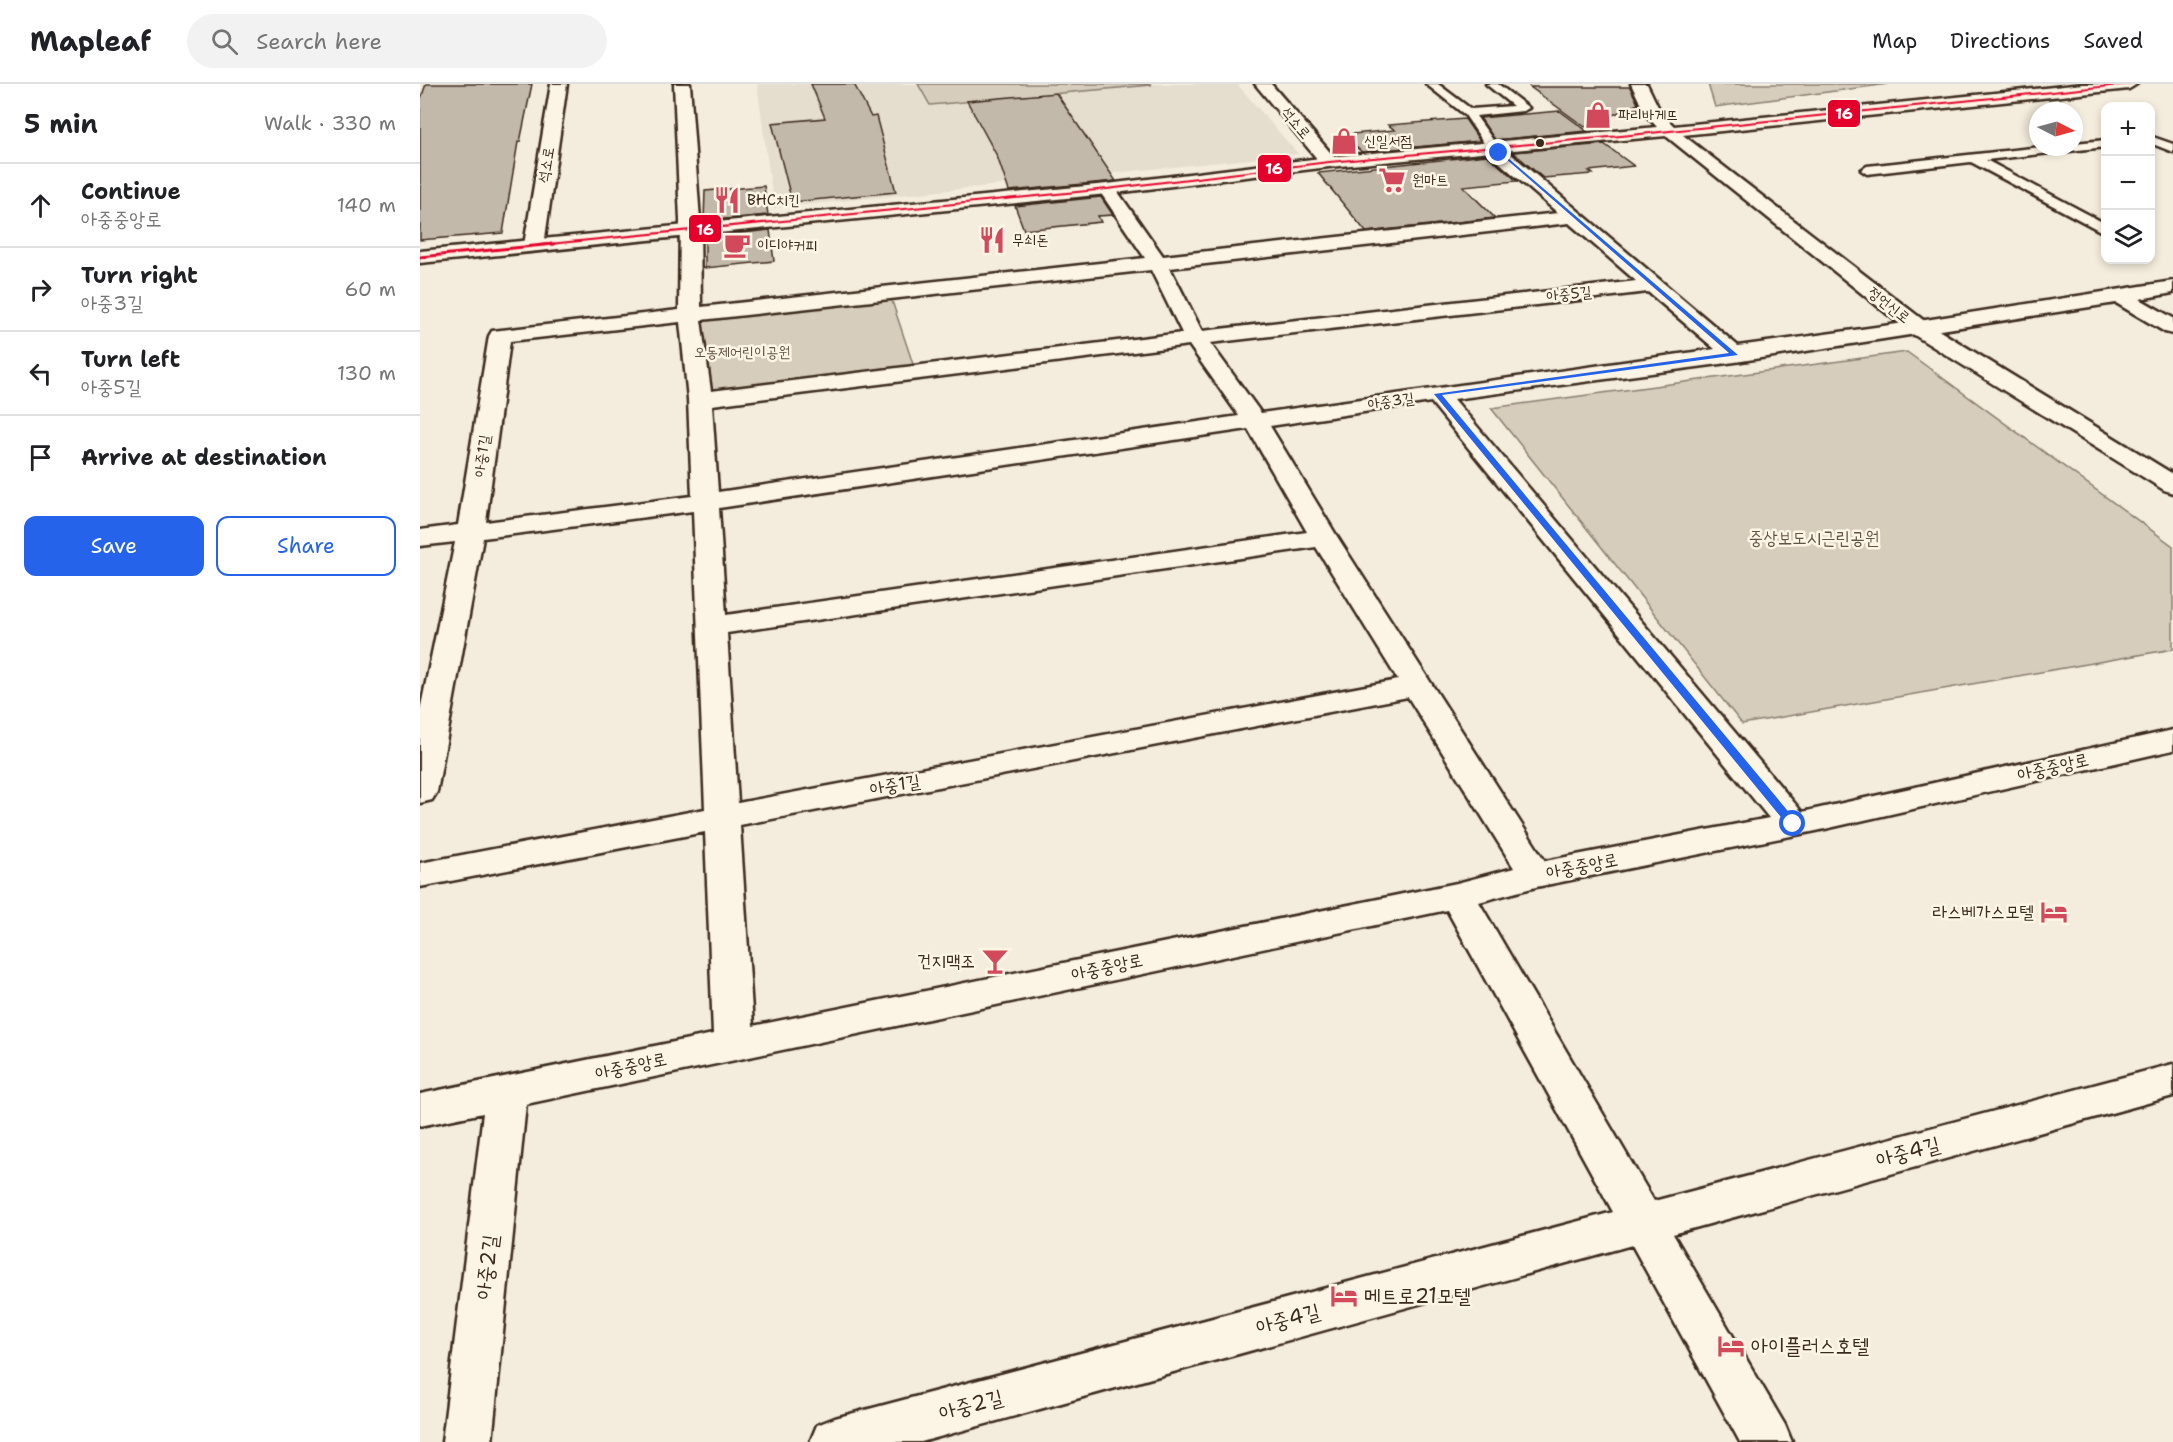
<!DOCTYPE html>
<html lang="en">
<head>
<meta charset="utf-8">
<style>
	:root { --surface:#fff; --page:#f2f2f2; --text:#202124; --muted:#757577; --line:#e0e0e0; --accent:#2563eb }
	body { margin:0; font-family:"Shantell Sans","Poor Story",sans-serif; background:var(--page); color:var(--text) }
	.controls { position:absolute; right:18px; top:18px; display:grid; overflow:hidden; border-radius:12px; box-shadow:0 3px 9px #0003 }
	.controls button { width:54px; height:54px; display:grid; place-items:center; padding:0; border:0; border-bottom:2px solid var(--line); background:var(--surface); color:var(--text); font:30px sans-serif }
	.compass { position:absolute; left:1609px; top:18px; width:54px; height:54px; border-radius:50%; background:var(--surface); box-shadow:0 3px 9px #0003; rotate:96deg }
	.stop { position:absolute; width:18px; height:18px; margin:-14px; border:4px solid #2563eb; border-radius:50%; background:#fff }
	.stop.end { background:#2563eb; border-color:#fff; box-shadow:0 2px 6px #0008 }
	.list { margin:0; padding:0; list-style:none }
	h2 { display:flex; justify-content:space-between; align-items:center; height:78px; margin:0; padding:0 24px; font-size:26px }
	h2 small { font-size:20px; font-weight:400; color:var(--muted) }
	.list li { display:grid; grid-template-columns:39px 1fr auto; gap:18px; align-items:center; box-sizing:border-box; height:84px; padding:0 24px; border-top:2px solid var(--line) }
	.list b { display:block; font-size:22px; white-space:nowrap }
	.list p { margin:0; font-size:20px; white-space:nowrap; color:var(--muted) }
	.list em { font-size:20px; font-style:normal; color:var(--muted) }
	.actions { display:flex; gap:12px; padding:18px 24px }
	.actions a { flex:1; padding:14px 0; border:2px solid var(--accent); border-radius:12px; text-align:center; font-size:21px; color:var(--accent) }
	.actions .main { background:var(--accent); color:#fff }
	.icon { flex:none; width:33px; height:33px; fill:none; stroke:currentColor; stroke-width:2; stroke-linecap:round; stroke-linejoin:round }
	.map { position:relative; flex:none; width:1753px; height:1358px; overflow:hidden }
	header { display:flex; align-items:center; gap:36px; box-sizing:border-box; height:84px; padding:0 30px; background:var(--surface); border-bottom:2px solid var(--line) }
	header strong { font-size:28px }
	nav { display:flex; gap:33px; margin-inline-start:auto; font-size:21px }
	.search { width:420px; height:54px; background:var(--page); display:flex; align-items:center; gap:15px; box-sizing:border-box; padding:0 21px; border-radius:33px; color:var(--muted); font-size:22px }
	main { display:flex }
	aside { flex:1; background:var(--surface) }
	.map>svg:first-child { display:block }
</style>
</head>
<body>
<header>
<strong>Mapleaf</strong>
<div class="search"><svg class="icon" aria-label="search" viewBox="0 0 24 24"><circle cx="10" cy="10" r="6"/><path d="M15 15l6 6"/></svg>Search here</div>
<nav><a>Map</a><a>Directions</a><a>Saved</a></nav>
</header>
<main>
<aside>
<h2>5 min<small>Walk · 330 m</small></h2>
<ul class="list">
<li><svg class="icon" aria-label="ahead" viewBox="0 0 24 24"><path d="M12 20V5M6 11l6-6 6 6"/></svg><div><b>Continue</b><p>아중중앙로</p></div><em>140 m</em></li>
<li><svg class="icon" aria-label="right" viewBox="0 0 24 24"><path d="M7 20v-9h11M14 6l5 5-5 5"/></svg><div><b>Turn right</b><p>아중3길</p></div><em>60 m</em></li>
<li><svg class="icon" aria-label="left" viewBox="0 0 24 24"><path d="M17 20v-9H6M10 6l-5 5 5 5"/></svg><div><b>Turn left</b><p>아중5길</p></div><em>130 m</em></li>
<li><svg class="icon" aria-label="arrive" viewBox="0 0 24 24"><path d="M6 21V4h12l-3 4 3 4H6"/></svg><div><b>Arrive at destination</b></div></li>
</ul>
<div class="actions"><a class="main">Save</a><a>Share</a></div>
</aside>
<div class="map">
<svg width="1753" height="1358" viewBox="0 0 1753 1358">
	<rect width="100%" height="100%" fill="#f4eddd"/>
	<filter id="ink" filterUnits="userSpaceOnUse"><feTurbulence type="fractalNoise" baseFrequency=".0167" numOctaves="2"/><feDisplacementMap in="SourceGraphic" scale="12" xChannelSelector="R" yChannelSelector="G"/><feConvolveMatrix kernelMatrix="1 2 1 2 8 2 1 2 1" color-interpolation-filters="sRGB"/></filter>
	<g filter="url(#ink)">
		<!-- built -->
		<path fill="#e5ddce" d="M337 0H817L878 70 354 124Z"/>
		<!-- green -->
		<g fill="#d6cdbd" stroke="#887c6e" stroke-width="1.5">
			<path d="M498 0H731V1L510 21Z"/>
			<path d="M1288 0H1468L1295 23Z"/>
			<path d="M469 208 496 289 280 315 270 232Z"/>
			<path d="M1487 268 1753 462V565L1322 640 1071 324Z"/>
		</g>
		<!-- building -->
		<g fill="#c3b9aa" stroke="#3b2a1e" stroke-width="1.5">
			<path d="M6 0H112L100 58H98L83 149 0 156V17Z"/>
			<path d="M391 0H434L451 33 456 32 476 108 372 118 352 39 405 34Z"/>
			<path d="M1110 3H1210L1218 20 1165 43Z"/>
			<path d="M636 9 696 97 589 107 577 72 547 17Z"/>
			<path d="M1140 27 1167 47 1075 56 1060 34Z"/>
			<path d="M1045 35 1060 57 942 68 921 51 975 46 968 41Z"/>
			<path d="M1184 60 1214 82 1169 87 1173 90 1123 94 1093 68Z"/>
			<path d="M1067 71 1097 97 1043 102 1075 134 946 148 898 89Z"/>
			<path d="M344 102 348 131 284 137 285 107Z"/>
			<path d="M681 113 693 131 678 132 681 138 604 146 595 122Z"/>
			<path d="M350 146 354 177 285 184V153Z"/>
		</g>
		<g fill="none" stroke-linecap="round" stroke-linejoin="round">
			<defs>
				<g id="service">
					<path d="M1006 0H1018L1051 25 1093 22 1066 0H1078L1109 24 1103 27 1056 32 1078 63 1072 67 1068 65 1045 31Z"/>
					<path d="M1730 52 1753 60V68L1730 59Z"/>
					<path d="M1686 56V63L1566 76 1686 140V150L1551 78 1447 90 1441 86 1447 82 1621 63H1654V59Z"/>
				</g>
				<g id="minor">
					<path d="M131 0H147L124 161 121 165H107L104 161Z"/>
					<path d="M254 0H270L280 136 281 223 725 174 678 105 681 101H693L743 172 1138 129 1066 67 1063 63 1066 59H1078L1318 262 1499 237 1753 197V209L1720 215 1753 234V250L1745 248 1696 219 1315 278 1034 315 1382 728 1753 646V666L1396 747 1116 803 1059 818 1234 1117 1753 980V1012L1253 1150 1365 1341 1372 1358H1320L1212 1161 501 1358H390L397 1341 415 1334 1193 1128 1027 826 106 1020 72 1358H22L63 1029 0 1042V1010L293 950 285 748 0 803V779L285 725 273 427 63 454 17 708 12 716 0 719V627L35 458 0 462V446L38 441 69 252 72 247 259 226 260 136ZM1149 139 1216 197 782 247 750 184ZM731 186 762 249 291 307 281 236ZM1228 208 1295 265 841 329 790 259ZM260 238 268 315 272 412 66 438 90 257ZM769 261 819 332 298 408 292 321ZM1011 318 1349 734 1125 777 918 454 850 342ZM828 345 887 448 306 531 299 424ZM896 463 978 596 318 719 307 549ZM988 613 1094 784 1037 799 333 942 320 741Z"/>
					<path d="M835 0H851L915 74 918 78 915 82H903Z"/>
				</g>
				<path id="tertiary" d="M1211 0H1227L1241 29 1254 42 1663 0H1717L1709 5 1263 51 1507 239 1753 390V409L1744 406 1491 249 1246 52 909 83 687 110 0 179V167L687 100 909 73 1237 43 1226 31Z"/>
			</defs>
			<!-- service casing -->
			<use href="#service" stroke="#3b2a1e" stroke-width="5"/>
			<!-- minor casing -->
			<use href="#minor" stroke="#3b2a1e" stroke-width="5"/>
			<!-- tertiary casing -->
			<use href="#tertiary" stroke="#3b2a1e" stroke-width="5"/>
			<!-- service -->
			<use href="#service" fill="#fcf5e5" fill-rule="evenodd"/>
			<!-- minor -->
			<use href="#minor" fill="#fcf5e5" fill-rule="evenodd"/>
			<!-- tertiary -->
			<use href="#tertiary" fill="#fcf5e5" fill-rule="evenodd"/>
			<defs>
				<path id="bus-1-far1" d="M119 161 687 105 909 78 1201 52 1709 0"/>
				<path id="bus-1" d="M0 173 134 160"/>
			</defs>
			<!-- bus-1-far1 casing -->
			<use href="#bus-1-far1" stroke="#fcf5e5" stroke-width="4.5"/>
			<!-- bus-1 casing -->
			<use href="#bus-1" stroke="#fcf5e5" stroke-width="6"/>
			<!-- bus-1-far1 -->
			<use href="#bus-1-far1" stroke="#e4002b" stroke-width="2"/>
			<!-- bus-1 -->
			<use href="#bus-1" stroke="#e4002b" stroke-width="3"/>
		</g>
	</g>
	<!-- route -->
	<path fill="#2563eb" d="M1078 68H1081L1318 271 1022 311 1377 738V743H1369L1014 310 1309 269Z"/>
	<!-- icons -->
	<defs>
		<symbol id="shop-bare" viewBox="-9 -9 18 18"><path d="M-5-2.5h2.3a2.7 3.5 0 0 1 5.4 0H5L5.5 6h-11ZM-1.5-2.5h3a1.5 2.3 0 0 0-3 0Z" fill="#d1495b" stroke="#fcf5e5" stroke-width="2.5" paint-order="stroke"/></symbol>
		<symbol id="supermarket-bare" viewBox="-9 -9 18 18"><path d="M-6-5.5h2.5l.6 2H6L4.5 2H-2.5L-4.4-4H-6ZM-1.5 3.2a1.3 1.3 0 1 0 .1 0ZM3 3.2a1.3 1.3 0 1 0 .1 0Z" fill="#d1495b" stroke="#fcf5e5" stroke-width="2.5" paint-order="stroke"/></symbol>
		<symbol id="restaurant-bare" viewBox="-9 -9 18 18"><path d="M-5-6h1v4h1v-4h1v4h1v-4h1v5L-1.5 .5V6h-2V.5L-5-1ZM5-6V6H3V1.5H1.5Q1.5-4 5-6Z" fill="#d1495b" stroke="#fcf5e5" stroke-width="2.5" paint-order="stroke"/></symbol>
		<symbol id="cafe-bare" viewBox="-9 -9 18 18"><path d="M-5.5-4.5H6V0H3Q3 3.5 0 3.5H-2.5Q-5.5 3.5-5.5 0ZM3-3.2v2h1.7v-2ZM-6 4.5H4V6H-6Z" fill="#d1495b" stroke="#fcf5e5" stroke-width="2.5" paint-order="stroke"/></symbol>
		<symbol id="hotel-bare" viewBox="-9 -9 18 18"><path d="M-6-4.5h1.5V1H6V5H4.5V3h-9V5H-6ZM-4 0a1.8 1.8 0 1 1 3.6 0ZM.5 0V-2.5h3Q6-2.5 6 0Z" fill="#d1495b" stroke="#fcf5e5" stroke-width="2.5" paint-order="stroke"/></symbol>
		<symbol id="bar-bare" viewBox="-9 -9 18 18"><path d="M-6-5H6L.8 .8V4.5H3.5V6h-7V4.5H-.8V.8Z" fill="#d1495b" stroke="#fcf5e5" stroke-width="2.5" paint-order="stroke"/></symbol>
	</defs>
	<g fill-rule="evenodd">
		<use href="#shop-bare" x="1159" y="12" width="38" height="38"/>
		<use href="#shop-bare" x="905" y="38" width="38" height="38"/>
		<use href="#supermarket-bare" x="953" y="77" width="38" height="38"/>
		<use href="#restaurant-bare" x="288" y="97" width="38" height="38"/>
		<use href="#restaurant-bare" x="553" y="137" width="38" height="38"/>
		<use href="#cafe-bare" x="298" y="142" width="38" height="38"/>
		<use href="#hotel-bare" x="1615" y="809" width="38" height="38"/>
		<use href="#bar-bare" x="556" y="858" width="38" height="38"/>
		<use href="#hotel-bare" x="905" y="1193" width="38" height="38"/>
		<use href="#hotel-bare" x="1292" y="1243" width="38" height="38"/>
	</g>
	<!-- markers -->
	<circle fill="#3b2a1e" stroke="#fcf5e5" stroke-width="2" cx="1120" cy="59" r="5"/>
	<g text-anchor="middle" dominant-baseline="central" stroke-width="5" stroke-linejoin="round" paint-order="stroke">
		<!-- far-poi labels -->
		<g font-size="15" fill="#3b2a1e" stroke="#fcf5e5" text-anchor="start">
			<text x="1198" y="31">파리바게뜨</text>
			<text x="944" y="57">신일서점</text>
			<text x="992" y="96">원마트</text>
			<text x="327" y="116">BHC치킨</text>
			<text x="592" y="156">무쇠돈</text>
			<text x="337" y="161">이디야커피</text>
		</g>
		<!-- far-street labels -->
		<g font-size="15" fill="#3b2a1e" stroke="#fcf5e5">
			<text transform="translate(876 39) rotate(50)">석소로</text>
			<text transform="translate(126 81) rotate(-81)">석소로</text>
			<text transform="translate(1149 210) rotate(-6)">아중5길</text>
			<text transform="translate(1469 221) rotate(38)">정언신로</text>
			<text transform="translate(971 317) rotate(-8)">아중3길</text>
			<text transform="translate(62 372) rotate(-82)">아중1길</text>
		</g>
		<!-- far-park labels -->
		<g font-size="15" fill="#625346" stroke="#fcf5e5">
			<text x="322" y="268">오동제어린이공원</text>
		</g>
		<!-- park labels -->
		<g font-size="18" fill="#625346" stroke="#fcf5e5">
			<text x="1394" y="454">중상보도시근린공원</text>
		</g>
		<!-- street labels -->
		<g font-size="18" fill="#3b2a1e" stroke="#fcf5e5">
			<text transform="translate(1633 683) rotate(-13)">아중중앙로</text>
			<text transform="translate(475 701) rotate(-10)">아중1길</text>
			<text transform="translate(1162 782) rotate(-11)">아중중앙로</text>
			<text transform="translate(687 883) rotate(-12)">아중중앙로</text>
			<text transform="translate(211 982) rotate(-12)">아중중앙로</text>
		</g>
		<!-- poi labels -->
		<g font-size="18" fill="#3b2a1e" stroke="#fcf5e5" text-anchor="end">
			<text x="1614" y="828">라스베가스모텔</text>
			<text x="555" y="877">건지맥조</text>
		</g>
		<!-- near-street labels -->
		<g font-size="21" fill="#3b2a1e" stroke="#fcf5e5">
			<text transform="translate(1488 1068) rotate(-15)">아중4길</text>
			<text transform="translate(67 1183) rotate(-83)">아중2길</text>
			<text transform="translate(868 1235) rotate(-15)">아중4길</text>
			<text transform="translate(551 1321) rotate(-15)">아중2길</text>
		</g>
		<!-- near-poi labels -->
		<g font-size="21" fill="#3b2a1e" stroke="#fcf5e5" text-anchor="start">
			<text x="944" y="1212">메트로21모텔</text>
			<text x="1331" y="1262">아이플러스호텔</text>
		</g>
	</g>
	<g stroke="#fcf5e5" stroke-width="2">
		<rect x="1407" y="15" width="34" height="29" rx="6" fill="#e4002b"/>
		<rect x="837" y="70" width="35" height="29" rx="6" fill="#e4002b"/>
		<rect x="268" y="130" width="34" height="29" rx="6" fill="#e4002b"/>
	</g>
	<g font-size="16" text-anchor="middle" font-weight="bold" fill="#fff">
		<text x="1424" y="35">16</text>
		<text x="854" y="90">16</text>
		<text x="285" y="151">16</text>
	</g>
</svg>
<div class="controls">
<button>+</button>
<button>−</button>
<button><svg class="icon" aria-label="layers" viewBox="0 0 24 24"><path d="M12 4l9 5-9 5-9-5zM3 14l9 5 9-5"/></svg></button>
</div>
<svg class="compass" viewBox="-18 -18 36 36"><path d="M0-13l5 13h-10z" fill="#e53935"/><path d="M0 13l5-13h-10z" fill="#757577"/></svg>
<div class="stop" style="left:1373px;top:740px"></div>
<div class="stop end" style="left:1079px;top:69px"></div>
</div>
</main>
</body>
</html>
